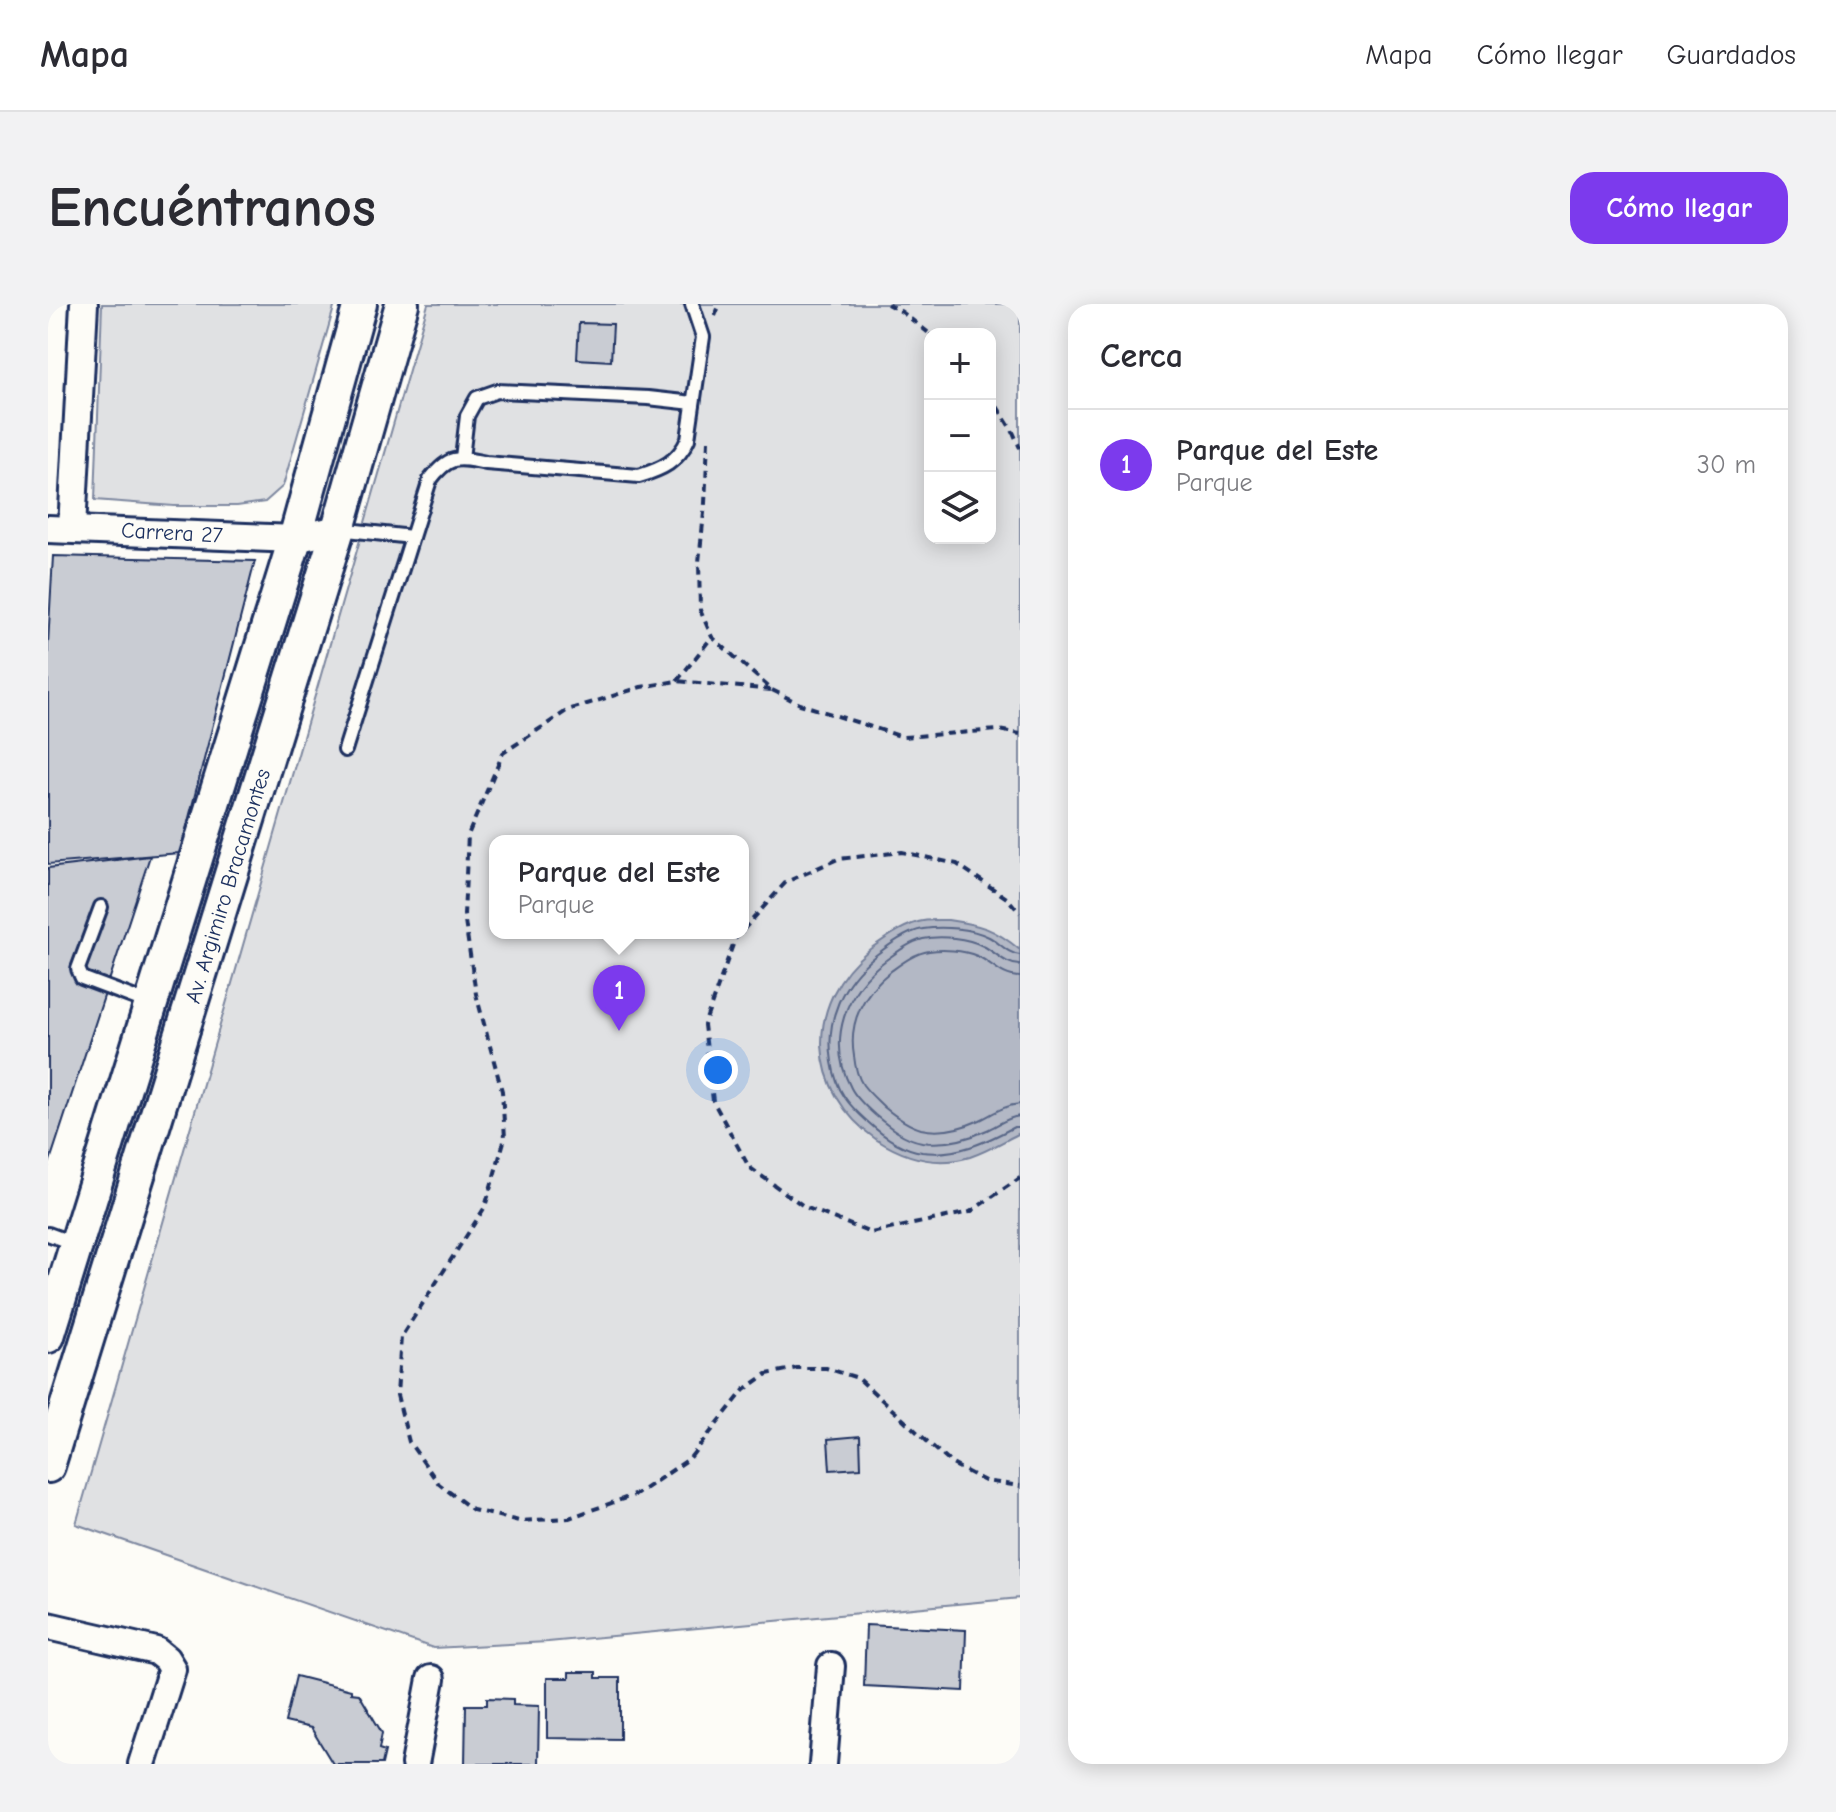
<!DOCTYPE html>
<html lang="es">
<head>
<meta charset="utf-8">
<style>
	:root { --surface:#fff; --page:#f2f2f3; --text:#2b2b33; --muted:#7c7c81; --line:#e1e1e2; --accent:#7c3aed }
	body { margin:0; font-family:"Comic Neue",sans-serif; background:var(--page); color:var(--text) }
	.controls { position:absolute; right:24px; top:24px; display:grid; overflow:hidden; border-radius:16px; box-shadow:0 4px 20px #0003 }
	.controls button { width:72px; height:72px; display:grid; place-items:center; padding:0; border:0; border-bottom:2px solid var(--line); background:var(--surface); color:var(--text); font:40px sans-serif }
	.you { position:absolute; left:670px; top:766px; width:28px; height:28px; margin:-20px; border:6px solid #fff; border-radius:50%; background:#1a73e8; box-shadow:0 0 0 12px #1a73e833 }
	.badge { display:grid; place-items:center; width:52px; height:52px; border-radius:50%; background:var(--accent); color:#fff; font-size:26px; font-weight:700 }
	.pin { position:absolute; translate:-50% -66px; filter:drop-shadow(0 2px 4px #0008) }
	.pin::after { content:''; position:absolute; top:42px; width:28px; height:24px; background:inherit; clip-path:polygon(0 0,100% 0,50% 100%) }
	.popup { position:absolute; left:441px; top:531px; width:260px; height:104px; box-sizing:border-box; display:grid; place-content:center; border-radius:16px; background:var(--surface); filter:drop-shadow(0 2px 6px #0005); font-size:26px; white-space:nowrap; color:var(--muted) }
	.popup b { font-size:30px; color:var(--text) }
	.popup::after { content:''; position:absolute; left:50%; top:100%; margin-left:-16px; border:16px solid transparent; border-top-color:var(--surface) }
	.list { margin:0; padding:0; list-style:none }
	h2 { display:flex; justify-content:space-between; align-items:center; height:104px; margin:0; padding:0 32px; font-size:34px }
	h2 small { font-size:26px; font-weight:400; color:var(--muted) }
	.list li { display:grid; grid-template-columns:52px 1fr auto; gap:24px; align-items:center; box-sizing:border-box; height:112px; padding:0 32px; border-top:2px solid var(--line) }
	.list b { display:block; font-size:30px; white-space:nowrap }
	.list p { margin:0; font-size:26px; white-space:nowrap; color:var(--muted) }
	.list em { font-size:26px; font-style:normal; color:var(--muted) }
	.icon { flex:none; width:44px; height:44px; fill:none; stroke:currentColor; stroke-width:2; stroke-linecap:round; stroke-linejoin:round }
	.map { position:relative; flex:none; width:972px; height:1460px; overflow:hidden; border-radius:24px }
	header { display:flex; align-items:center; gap:48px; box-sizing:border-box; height:112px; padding:0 40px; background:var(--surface); border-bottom:2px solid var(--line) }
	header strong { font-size:38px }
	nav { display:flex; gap:44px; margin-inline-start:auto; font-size:28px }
	.intro { display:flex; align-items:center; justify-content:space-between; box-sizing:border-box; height:192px; padding:0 48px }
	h1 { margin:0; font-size:56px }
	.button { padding:20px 36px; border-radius:24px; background:var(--accent); color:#fff; font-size:28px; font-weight:700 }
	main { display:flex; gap:48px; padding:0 48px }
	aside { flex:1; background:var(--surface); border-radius:24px; box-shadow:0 4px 20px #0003 }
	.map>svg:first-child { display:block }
</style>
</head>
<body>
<header>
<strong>Mapa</strong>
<nav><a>Mapa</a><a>Cómo llegar</a><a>Guardados</a></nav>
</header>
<div class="intro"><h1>Encuéntranos</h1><a class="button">Cómo llegar</a></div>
<main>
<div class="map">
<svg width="972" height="1460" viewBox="0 0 972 1460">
	<rect width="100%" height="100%" fill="#fdfcf7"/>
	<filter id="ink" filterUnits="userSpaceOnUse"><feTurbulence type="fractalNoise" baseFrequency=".0125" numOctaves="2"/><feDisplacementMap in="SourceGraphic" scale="16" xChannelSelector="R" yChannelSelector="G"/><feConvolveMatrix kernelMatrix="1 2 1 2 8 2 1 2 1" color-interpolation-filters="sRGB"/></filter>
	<g filter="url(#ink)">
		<!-- green -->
		<g fill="#e0e1e3" stroke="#7e88a0" stroke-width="2" fill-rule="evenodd">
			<path d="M54 0H287L235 182 217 198 189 202H126L47 196Z"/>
			<path d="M380 0H972V1294L500 1338 385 1344 28 1220ZM882 30H942V234H882ZM447 537H695V629H447Z"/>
		</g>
		<!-- water -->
		<path fill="#b3b8c5" stroke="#76819c" stroke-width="2" d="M900 616C933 621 946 624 972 646V829C956 837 940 847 922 853 889 863 857 854 829 836 759 788 755 698 822 645 836 635 853 623 870 618 879 615 891 616 900 616Z"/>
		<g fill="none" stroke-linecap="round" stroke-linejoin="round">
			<!-- shore -->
			<g stroke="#586687" stroke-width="2">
				<path d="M972 651C960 650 952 639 941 633 923 624 895 622 875 625 858 628 841 641 828 651 794 678 777 715 784 758 786 770 789 782 796 792 802 802 812 811 821 819 835 832 854 845 874 848 909 852 936 839 966 823H972"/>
				<path d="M972 661C957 661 948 648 935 642 920 634 893 631 875 635 862 638 849 648 838 656 798 685 778 736 803 784 808 794 818 803 827 811 840 822 856 835 874 838 896 841 918 836 939 826 950 821 960 813 972 812"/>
				<path d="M972 673C953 673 945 659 929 652 915 646 895 645 881 647 867 649 854 659 843 667 816 688 800 717 806 752 807 762 809 772 815 781 821 789 829 796 836 803 847 812 859 821 873 825 893 830 914 824 932 816 946 809 957 801 972 800"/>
			</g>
		</g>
		<!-- building -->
		<g fill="#c9ccd3" stroke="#1b2f5e" stroke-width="2">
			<path d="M531 19 565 20 563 57 529 55Z"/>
			<path d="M5 252 207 257 132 549 0 560V340Z"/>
			<path d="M102 552 0 863V564Z"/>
			<path d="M812 1132 813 1164 782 1166 780 1135Z"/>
			<path d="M818 1321 918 1326 916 1387 816 1382Z"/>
			<path d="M521 1368H548V1374H572V1435L499 1434V1374H521Z"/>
			<path d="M248 1372 303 1386V1389L311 1390 334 1429 331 1445 337 1447 334 1460H285L263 1424 237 1418Z"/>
			<path d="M439 1394 465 1395V1401L491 1402 490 1460H417L418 1401H439Z"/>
		</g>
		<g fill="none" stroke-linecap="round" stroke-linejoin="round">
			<defs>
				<g id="service">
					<path d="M414 154 419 112 429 94 449 87 600 94 645 99"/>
					<path d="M290 225 364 233"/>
					<path d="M297 446 382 176C401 151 409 153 438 159L591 172C614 165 630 158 640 135L655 33 644 0"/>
					<path d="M53 603 30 665 34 674 103 700"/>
					<path d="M0 930 27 940"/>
				</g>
				<g id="minor">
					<path d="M24 224 36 0"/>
					<path d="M0 225 247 235 290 225"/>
					<path d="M0 1322 108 1347 118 1355 124 1365 94 1460"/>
					<path d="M367 1460 383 1375"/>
					<path d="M775 1460 783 1362"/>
				</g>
				<g id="tertiary">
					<path d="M0 1032 247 235 312 0"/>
					<path d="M0 1162 290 225 354 0"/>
				</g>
			</defs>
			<!-- service casing -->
			<use href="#service" stroke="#1b2f5e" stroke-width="18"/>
			<!-- minor casing -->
			<use href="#minor" stroke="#1b2f5e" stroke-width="32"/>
			<!-- tertiary casing -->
			<use href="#tertiary" stroke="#1b2f5e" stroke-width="38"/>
			<!-- path -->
			<g stroke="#1b2f5e" stroke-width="4" stroke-dasharray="8 6" stroke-linecap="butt">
				<path d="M839 0 854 8 882 30"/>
				<path d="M667 12 672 0"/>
				<path d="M942 91 965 128 972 144"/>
				<path d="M660 137 657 199 651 258 652 306 664 333 724 386 629 377 593 383 520 406 455 449 420 531 416 611 428 690 454 787 457 834 437 903 353 1033 349 1091 361 1138 391 1180 425 1206 471 1217 521 1214 589 1190 641 1155 696 1086 719 1070 749 1064H778L810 1074 904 1160 937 1177 972 1182"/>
				<path d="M629 377 664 333"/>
				<path d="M724 386 752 400 855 433 951 426 972 430"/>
				<path d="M695 626 738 578 790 555 854 548 909 560 960 595 972 609"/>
				<path d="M692 629 687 635 656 721 665 797 701 863 757 903 823 929 922 908 972 874"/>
			</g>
			<!-- service -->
			<use href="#service" stroke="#fdfcf7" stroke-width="12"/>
			<!-- minor -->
			<use href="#minor" stroke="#fdfcf7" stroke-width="26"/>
			<!-- tertiary -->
			<use href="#tertiary" stroke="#fdfcf7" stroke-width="32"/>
		</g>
	</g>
	<g text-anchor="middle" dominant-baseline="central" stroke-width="6" stroke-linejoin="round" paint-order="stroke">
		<!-- street labels -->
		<g font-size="22" fill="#1b2f5e" stroke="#fdfcf7">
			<text transform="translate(124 229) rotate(3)">Carrera 27</text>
			<text transform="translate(180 582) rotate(-73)">Av. Argimiro Bracamontes</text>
		</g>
	</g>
</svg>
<div class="controls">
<button>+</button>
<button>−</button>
<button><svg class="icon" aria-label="layers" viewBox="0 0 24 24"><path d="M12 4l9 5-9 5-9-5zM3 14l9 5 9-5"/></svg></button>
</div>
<div class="you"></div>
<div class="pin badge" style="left:571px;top:727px">1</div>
<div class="popup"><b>Parque del Este</b>Parque</div>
</div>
<aside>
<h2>Cerca<small></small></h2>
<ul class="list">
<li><span class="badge">1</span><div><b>Parque del Este</b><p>Parque</p></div><em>30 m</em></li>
</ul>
</aside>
</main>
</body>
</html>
